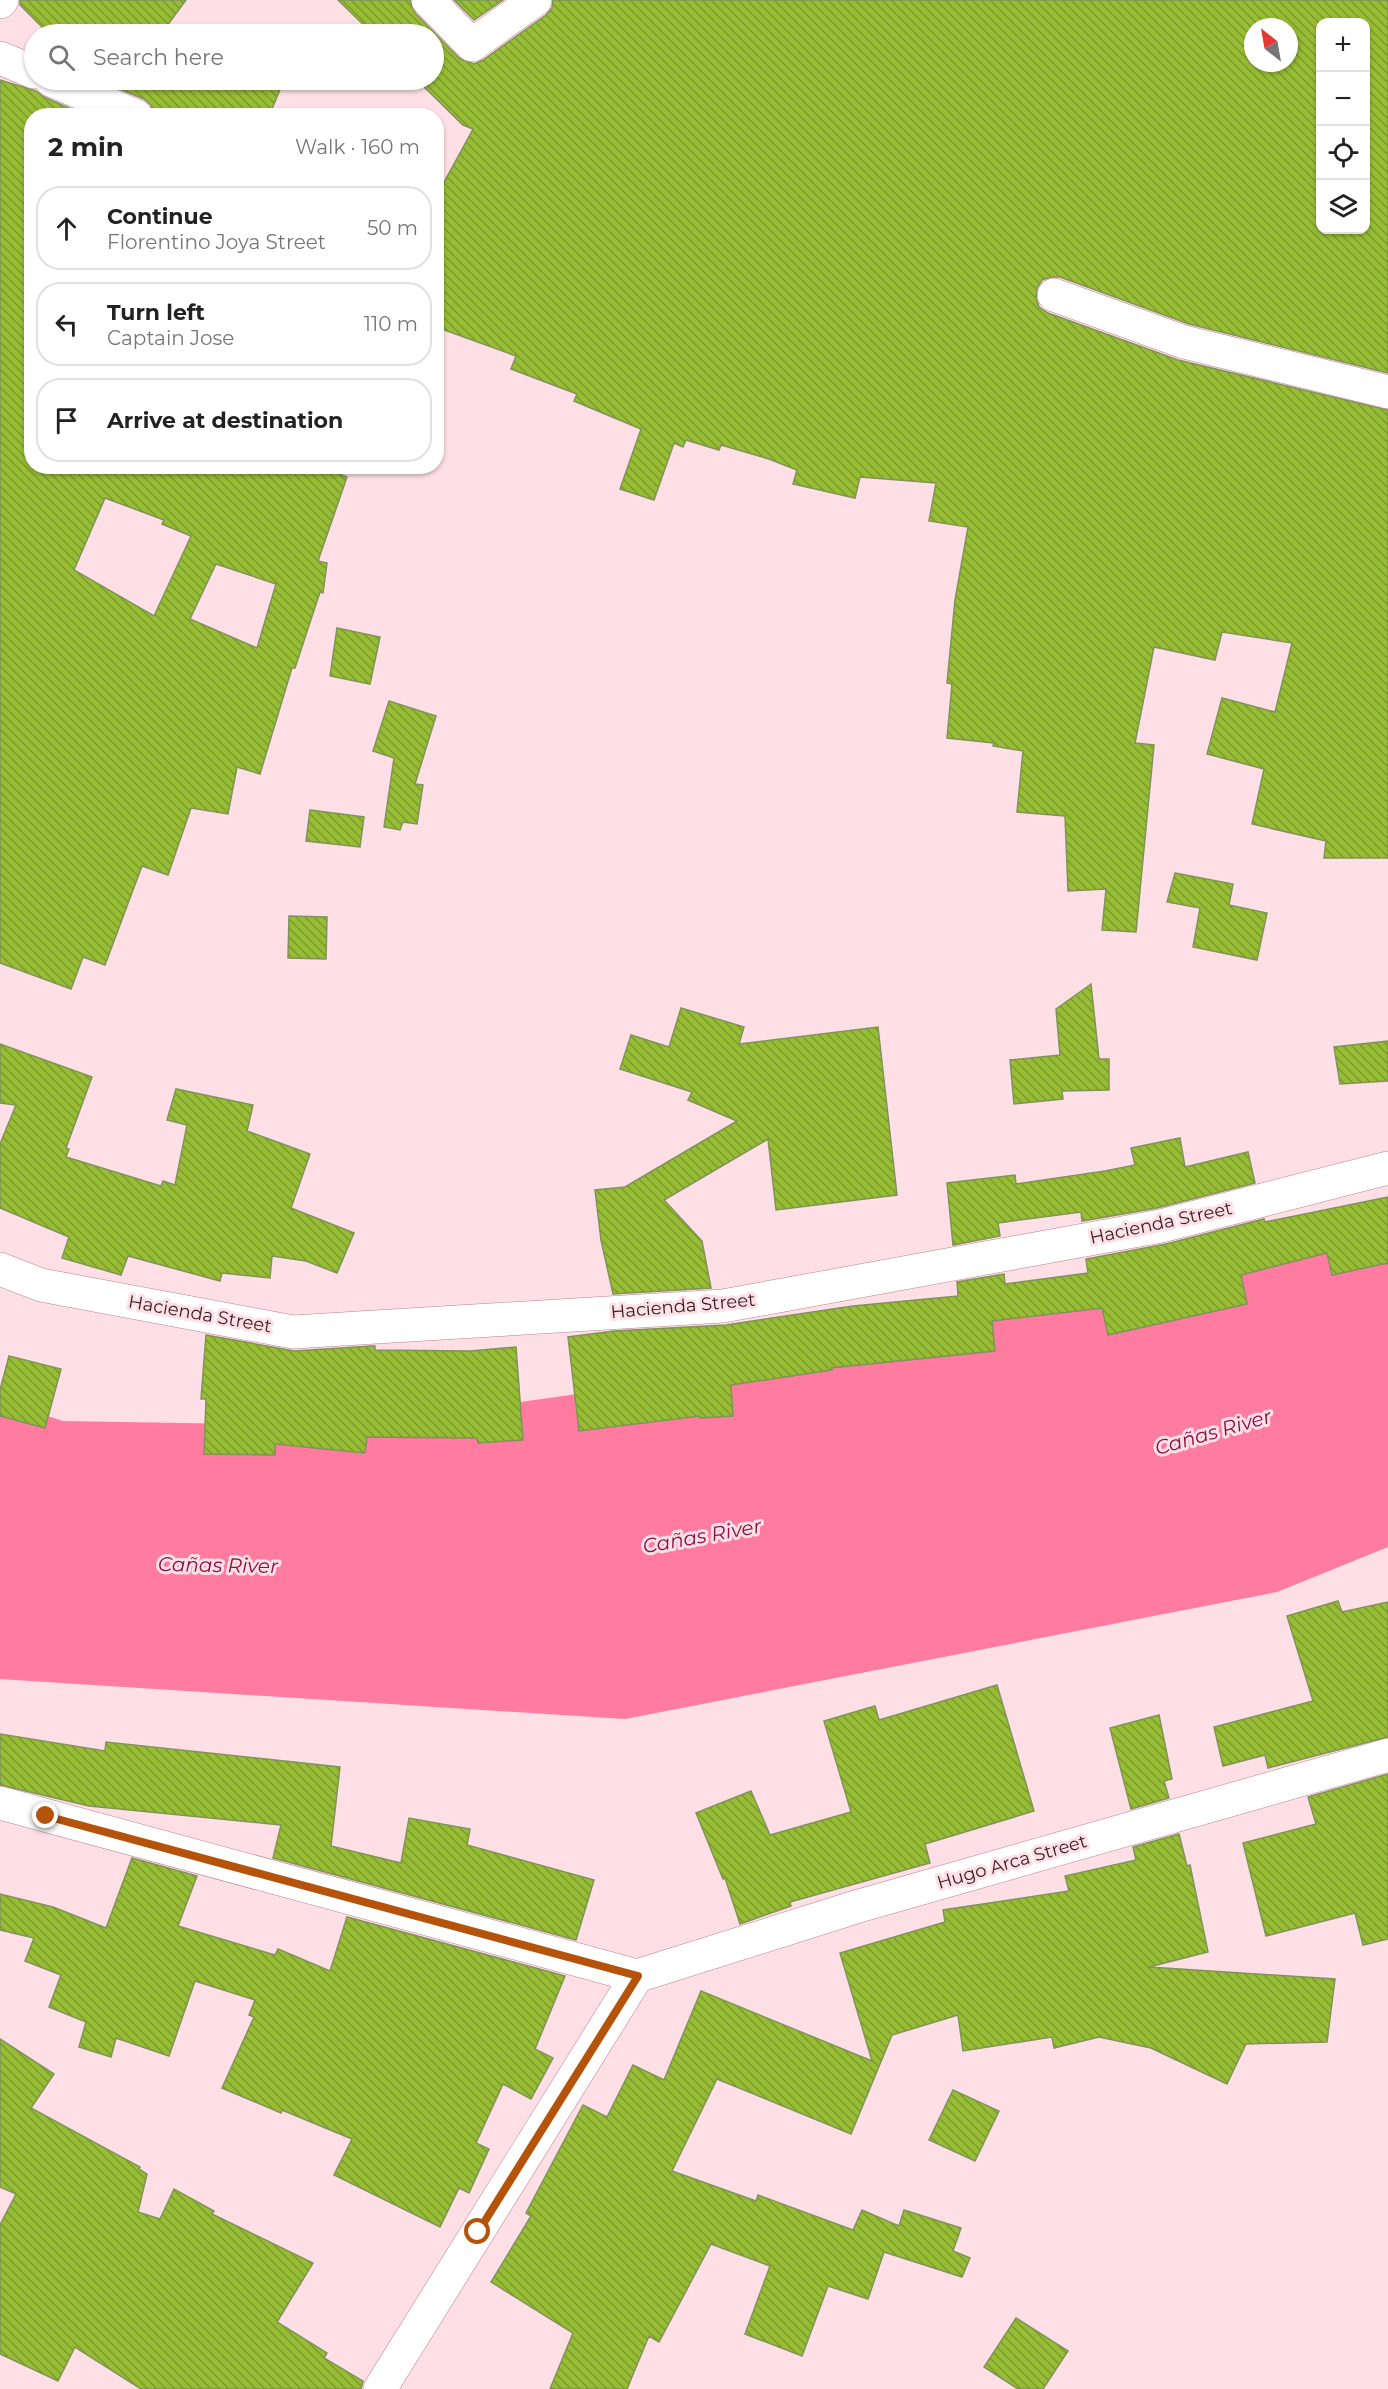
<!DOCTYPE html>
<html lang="en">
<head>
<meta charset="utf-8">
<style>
	:root { --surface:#fff; --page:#f6f6f6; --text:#222; --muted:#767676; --line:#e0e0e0 }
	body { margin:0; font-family:Montserrat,sans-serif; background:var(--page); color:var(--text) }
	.controls { position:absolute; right:18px; top:18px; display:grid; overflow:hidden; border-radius:12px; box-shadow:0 2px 4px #0004 }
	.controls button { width:54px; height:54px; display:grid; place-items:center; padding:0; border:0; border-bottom:2px solid var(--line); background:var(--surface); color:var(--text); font:30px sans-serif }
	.compass { position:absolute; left:1244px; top:18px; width:54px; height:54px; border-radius:50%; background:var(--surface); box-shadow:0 2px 4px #0004; rotate:329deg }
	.stop { position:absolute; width:18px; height:18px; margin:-14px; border:4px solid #b45309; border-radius:50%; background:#fff }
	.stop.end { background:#b45309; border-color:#fff; box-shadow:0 2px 6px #0008 }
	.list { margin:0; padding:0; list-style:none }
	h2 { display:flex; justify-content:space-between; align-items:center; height:78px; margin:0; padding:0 24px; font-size:26px }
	h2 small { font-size:20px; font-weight:400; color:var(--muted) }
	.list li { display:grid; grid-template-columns:39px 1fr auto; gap:18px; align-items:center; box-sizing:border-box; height:84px; margin:0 12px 12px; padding:0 12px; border:2px solid var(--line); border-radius:24px }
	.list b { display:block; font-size:22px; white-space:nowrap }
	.list p { margin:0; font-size:20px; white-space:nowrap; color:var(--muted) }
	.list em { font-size:20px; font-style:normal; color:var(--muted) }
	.icon { flex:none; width:33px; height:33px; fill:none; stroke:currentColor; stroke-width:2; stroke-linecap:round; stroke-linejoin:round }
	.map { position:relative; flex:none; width:1388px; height:2389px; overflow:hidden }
	.search { position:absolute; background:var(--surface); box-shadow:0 2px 4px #0004; left:24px; top:24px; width:420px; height:66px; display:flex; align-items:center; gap:15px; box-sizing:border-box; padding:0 21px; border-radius:33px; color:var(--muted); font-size:22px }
	.panel { position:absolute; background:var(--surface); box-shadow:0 2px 4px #0004; left:24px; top:108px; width:420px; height:366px; border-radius:24px }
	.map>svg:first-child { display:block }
</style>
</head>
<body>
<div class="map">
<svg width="1388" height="2389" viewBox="0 0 1388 2389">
	<defs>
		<pattern id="building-back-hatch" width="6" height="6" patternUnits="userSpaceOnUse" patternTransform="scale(1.5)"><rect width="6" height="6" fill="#97bd35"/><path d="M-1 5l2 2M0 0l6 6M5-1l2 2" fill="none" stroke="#7c992c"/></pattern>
	</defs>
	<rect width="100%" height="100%" fill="#fddfe5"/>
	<!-- water -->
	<path fill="#ff7ba0" d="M1388 1205V1547L1277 1592 625 1719 0 1679V1401L63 1421 351 1426 740 1371Z"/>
	<!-- building -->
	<g fill="url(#building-back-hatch)" stroke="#809359" stroke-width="1.5" fill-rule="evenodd">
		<path d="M20 0H186L161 34H49L20 5Z"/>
		<path d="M338 0H410L415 13 459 58 474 64 483 60 546 15 552 8 553 0H1388V373L1189 324 1060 277H1051L1042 280 1037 288 1036 298 1039 307 1048 313 1178 360 1388 410V858H1324L1326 841 1252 824 1264 769 1207 754 1222 698 1275 712 1292 643 1222 632 1215 660 1154 647 1135 743 1154 745 1136 932 1102 930 1106 889 1068 891 1065 816 1017 812 1023 751 993 746 994 743 947 738 952 684 947 683 955 600 968 527 929 521 936 483 860 477 855 498 793 484 797 470 769 459 721 445 719 450 686 440 683 447 674 443 654 500 620 489 641 429 574 401 577 394 511 369 516 356 436 327V197L473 129 463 125 417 80H434V34H373ZM1320 22H1365V230H1320ZM1253 27H1289V63H1253Z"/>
		<path d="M454 0H503L474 20Z"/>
		<path d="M0 80 36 91 44 97 87 116H32V466H317L347 477 318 561 327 563 323 593 320 592 295 668H292L260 774 237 767 228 814 191 808 168 875 142 866 105 965 83 957 71 989 0 963ZM105 498 164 520 162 524 191 536 154 616 74 570ZM216 564 276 584 257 648 190 619Z"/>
		<path d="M98 80H284L269 116H154L151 105 144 99Z"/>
		<path d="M337 628 380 637 370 684 330 676Z"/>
		<path d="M389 701 436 716 415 784 423 785 417 824 403 822 400 830 384 827 394 758 373 751Z"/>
		<path d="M310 810 364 817 360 847 306 841Z"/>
		<path d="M1175 873 1233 884 1229 905 1267 913 1257 960 1193 947 1200 908 1167 902Z"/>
		<path d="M289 916 327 917 326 959 288 958Z"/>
		<path d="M1091 984 1099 1059H1109V1090L1062 1091 1063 1099 1014 1104 1010 1060 1060 1055 1056 1009Z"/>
		<path d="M681 1008 744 1027 739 1044 878 1027 897 1195 776 1210 768 1139 664 1200 702 1241 711 1288 613 1294 601 1240 595 1190 625 1187 737 1121 688 1100 692 1092 620 1069 631 1035 669 1047Z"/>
		<path d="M1388 1041V1081L1340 1084 1334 1047Z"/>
		<path d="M0 1044 92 1077 66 1148 69 1149 66 1157 161 1186 163 1181 175 1185 187 1125 167 1120 176 1089 253 1105 247 1131 310 1154 291 1208 354 1233 337 1273 306 1261 272 1256 270 1278 222 1273 220 1281 128 1256 121 1275 62 1258 69 1237 0 1208V1144L16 1105 0 1103Z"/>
		<path d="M1180 1138 1185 1167 1248 1152 1255 1183 1157 1208 1082 1221 1081 1212 998 1223 1000 1236 953 1245 947 1183 1015 1175 1016 1184 1105 1171 1135 1165 1131 1148Z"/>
		<path d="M1388 1197V1263L1332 1275 1327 1253 1241 1275 1247 1304 1108 1335 1102 1308 992 1321 995 1351 831 1368 832 1370 731 1385 733 1416 700 1418V1416L579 1431 568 1337 614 1331 726 1325 853 1306 958 1296 957 1282 1004 1274 1005 1284 1088 1273 1086 1259 1166 1244 1264 1219 1265 1222Z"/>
		<path d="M206 1335 294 1351 372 1346H375V1350L470 1351 516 1347 523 1440 478 1443 477 1438 367 1437 365 1453 275 1444V1455L204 1454 206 1399H201Z"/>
		<path d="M9 1356 61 1369 45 1428 0 1416V1390Z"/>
		<path d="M1338 1601 1342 1612 1388 1602V1737L1268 1768 1265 1755 1223 1766 1214 1727 1313 1701 1287 1616Z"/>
		<path d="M997 1685 1034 1811 925 1844 930 1863 790 1902 791 1906 740 1924 725 1878 723 1879 696 1813 751 1791 770 1835 851 1812 824 1721 875 1706 879 1720Z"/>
		<path d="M1159 1715 1172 1779 1164 1781 1169 1798 1131 1809 1110 1728Z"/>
		<path d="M0 1734 105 1751 106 1742 340 1767 331 1846 401 1863 409 1818 470 1829 467 1845 594 1880 576 1940 273 1858 281 1825 89 1806 0 1785Z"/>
		<path d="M1388 1774V1939L1363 1945 1355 1913 1266 1936 1243 1843 1316 1824 1308 1797Z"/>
		<path d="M1179 1834 1187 1866 1190 1865 1208 1952 1149 1967 1335 1979 1327 2042 1246 2044 1227 2084 1151 2048 1099 2037 1054 2048 1052 2037 963 2051 958 2015 892 2035 851 2134 717 2079 672 2171 756 2201 758 2195 853 2230 862 2210 899 2226 904 2210 961 2228 953 2251 970 2258 962 2277 884 2252 868 2299 828 2286 802 2356 745 2334 770 2266 711 2244 659 2342 649 2336 627 2389H550L573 2333 491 2282 531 2216 526 2213 583 2105 607 2117 633 2065 664 2080 701 1991 872 2061 840 1953 945 1922 943 1910 1069 1891 1065 1876 1136 1860 1133 1847Z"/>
		<path d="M132 1858 197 1876 178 1926 275 1955 278 1949 330 1971 347 1917 565 1976 535 2049 553 2058 531 2099 503 2084 476 2143 489 2149 469 2193 459 2188 440 2227 334 2175 352 2139 282 2110 281 2113 222 2088 254 2017 249 2015 255 2000 195 1981 169 2056 116 2038 111 2057 79 2047 86 2022 49 2007 61 1975 25 1961 34 1938 0 1930V1894L53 1907 106 1928Z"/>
		<path d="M0 2039 54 2074 31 2108 140 2167 139 2169 147 2174 138 2212 160 2219 174 2189 214 2211 212 2214 313 2263 277 2322 327 2353 324 2358 363 2381 361 2389H141L75 2347 58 2381 0 2354V2225L16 2194 0 2187Z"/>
		<path d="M953 2090 999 2111 975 2161 929 2140Z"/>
		<path d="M1016 2318 1068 2351 1043 2389H1018L984 2367Z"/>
	</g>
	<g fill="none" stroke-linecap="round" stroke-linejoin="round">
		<defs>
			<g id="minor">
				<path d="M428 0 472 45 535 0"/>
				<path d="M0 2 2 0"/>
				<path d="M0 58 34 72"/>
				<path d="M51 80 136 116"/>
				<path d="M1054 295 1184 342 1388 392"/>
				<path d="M0 1269 41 1285 293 1332 723 1306 1161 1226 1388 1168"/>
				<path d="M0 1803 637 1976"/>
				<path d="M637 1976 859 1906 1388 1755"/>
				<path d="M380 2389 637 1976"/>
			</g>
		</defs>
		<!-- minor casing -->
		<use href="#minor" stroke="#c17f8f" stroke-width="34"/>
		<!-- minor -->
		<use href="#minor" stroke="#fff" stroke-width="33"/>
	</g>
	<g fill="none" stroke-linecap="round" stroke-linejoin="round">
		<!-- route -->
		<path stroke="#b45309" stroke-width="8" d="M46 1816 638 1976 478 2232"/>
	</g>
	<g text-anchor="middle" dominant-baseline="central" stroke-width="6" stroke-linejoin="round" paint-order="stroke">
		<!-- street labels -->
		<g font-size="18" fill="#371d23" stroke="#fddfe5">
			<text transform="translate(1161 1223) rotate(-12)">Hacienda Street</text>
			<text transform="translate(683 1306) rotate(-5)">Hacienda Street</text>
			<text transform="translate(200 1314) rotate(10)">Hacienda Street</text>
			<text transform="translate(1012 1862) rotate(-16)">Hugo Arca Street</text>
		</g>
		<!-- water labels -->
		<g font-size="20" font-style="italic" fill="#891042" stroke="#fddfe5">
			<text transform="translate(1213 1432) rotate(-16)">Cañas River</text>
			<text transform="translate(702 1536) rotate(-10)">Cañas River</text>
			<text transform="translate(218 1565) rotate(1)">Cañas River</text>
		</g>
	</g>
</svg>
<div class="controls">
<button>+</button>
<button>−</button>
<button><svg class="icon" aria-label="locate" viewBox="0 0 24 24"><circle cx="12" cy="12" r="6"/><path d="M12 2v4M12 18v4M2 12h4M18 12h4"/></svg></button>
<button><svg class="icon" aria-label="layers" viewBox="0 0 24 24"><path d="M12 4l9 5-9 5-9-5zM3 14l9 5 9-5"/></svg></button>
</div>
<svg class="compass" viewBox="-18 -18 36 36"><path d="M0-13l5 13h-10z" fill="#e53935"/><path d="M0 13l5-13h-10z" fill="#767676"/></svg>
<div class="stop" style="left:478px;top:2232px"></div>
<div class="stop end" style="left:46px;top:1816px"></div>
<div class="search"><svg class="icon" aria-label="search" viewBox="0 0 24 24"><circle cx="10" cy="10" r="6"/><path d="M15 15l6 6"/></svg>Search here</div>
<section class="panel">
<h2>2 min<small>Walk · 160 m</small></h2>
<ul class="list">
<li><svg class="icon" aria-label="ahead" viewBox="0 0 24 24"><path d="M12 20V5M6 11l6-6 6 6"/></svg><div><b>Continue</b><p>Florentino Joya Street</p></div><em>50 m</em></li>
<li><svg class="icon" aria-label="left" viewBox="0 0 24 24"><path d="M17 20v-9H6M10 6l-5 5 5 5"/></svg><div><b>Turn left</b><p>Captain Jose</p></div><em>110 m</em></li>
<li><svg class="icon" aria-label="arrive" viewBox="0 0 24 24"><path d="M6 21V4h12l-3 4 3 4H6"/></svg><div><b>Arrive at destination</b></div></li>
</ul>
</section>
</div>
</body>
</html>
